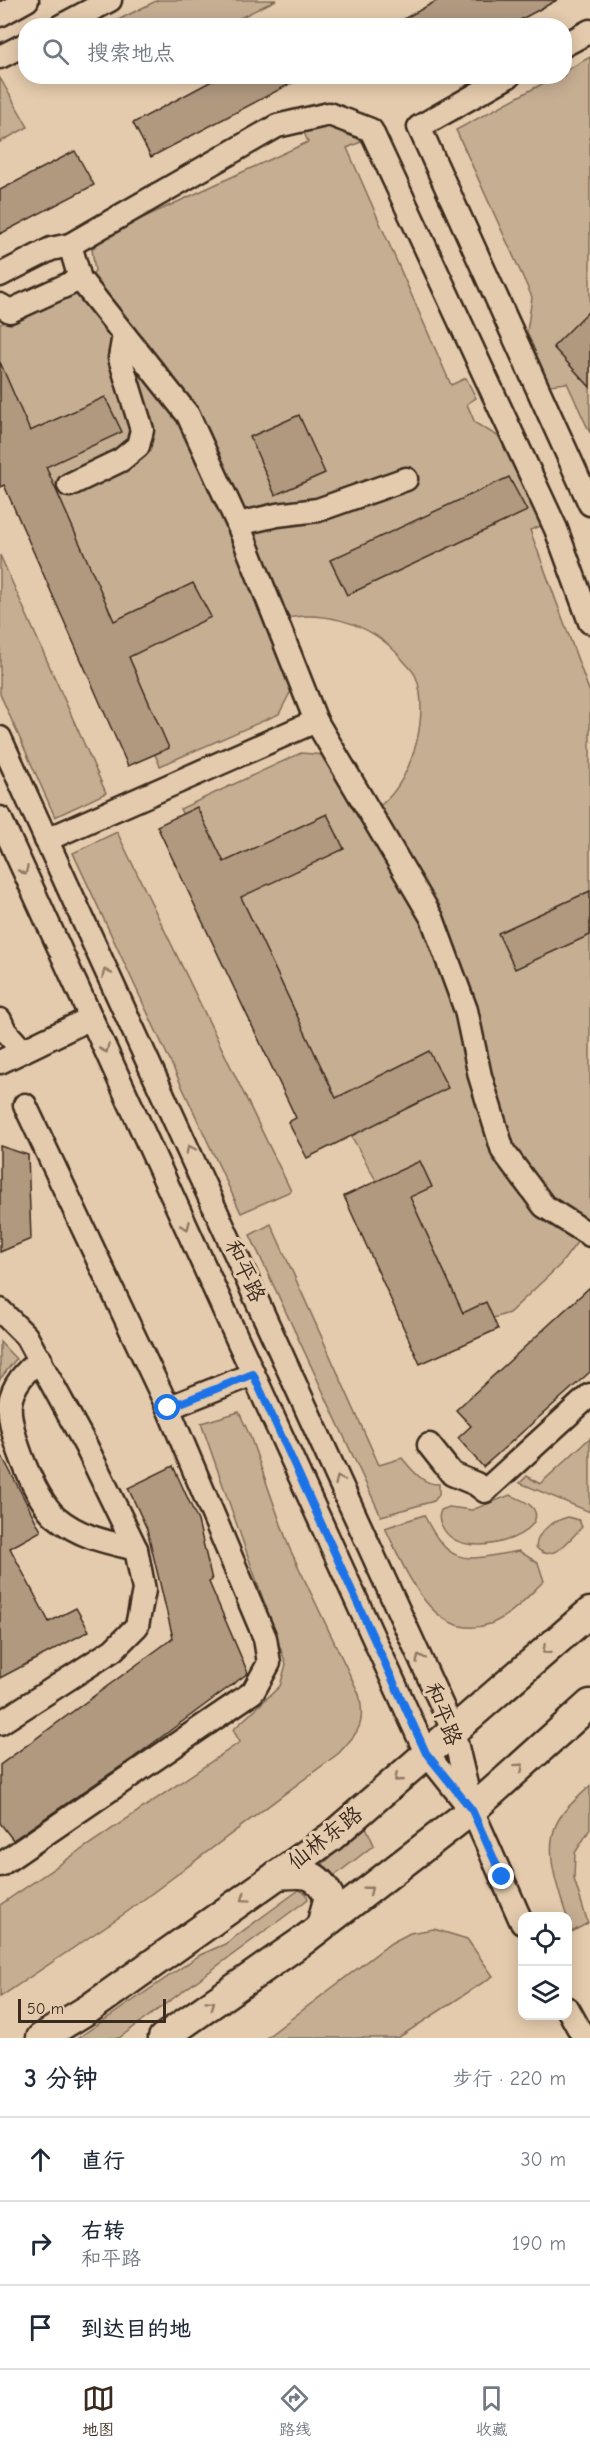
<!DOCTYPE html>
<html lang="zh">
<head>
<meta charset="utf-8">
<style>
	:root { --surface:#fff; --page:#f2f2f3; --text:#1f2937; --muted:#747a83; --line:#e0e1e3; --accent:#3b2a1e }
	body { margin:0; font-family:"Comic Neue","LXGW WenKai TC",sans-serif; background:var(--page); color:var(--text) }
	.controls { position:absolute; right:18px; bottom:18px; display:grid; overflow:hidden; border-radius:12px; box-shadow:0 3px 15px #0003 }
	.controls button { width:54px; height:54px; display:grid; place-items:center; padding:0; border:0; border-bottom:2px solid var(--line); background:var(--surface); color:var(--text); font:30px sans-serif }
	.scale { position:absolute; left:18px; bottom:15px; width:148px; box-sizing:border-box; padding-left:6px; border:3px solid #3b2a1e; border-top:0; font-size:16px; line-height:21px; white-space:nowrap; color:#3b2a1e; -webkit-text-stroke:4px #e5cbad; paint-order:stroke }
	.stop { position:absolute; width:18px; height:18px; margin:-14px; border:4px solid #1a73e8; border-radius:50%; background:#fff }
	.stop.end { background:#1a73e8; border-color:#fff; box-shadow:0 2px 6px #0008 }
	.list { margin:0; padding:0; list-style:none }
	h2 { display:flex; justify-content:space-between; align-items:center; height:78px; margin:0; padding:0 24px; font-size:26px }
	h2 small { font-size:20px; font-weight:400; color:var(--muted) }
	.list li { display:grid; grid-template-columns:39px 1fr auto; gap:18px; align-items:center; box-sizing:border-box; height:84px; padding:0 24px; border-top:2px solid var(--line) }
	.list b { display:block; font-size:22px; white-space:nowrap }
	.list p { margin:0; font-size:20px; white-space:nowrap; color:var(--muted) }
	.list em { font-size:20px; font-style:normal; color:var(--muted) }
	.icon { flex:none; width:33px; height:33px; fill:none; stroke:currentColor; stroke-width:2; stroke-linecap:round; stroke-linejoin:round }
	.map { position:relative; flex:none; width:590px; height:2038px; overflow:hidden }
	.search { position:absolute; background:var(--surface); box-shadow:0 3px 15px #0003; left:18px; right:18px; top:18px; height:66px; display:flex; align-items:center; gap:15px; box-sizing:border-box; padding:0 21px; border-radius:24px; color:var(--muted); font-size:22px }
	.sheet { height:330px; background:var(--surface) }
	nav { display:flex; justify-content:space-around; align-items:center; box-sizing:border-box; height:84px; border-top:2px solid var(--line); background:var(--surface); font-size:16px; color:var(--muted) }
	nav a { display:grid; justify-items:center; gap:3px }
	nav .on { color:var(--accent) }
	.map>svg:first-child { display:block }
</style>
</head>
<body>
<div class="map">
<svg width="590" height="2038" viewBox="0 0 590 2038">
	<rect width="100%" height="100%" fill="#e5cbad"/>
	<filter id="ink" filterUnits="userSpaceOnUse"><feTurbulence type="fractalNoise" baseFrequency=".0167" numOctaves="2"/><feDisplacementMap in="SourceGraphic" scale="12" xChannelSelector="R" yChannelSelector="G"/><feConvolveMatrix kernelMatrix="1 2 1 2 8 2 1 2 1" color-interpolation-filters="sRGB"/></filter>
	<g filter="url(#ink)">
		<!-- green -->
		<g fill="#c6ae93" stroke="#806c58" stroke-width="1.5">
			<path d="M158 0H276L226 25H108Z"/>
			<path d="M590 57V433L567 383 549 385 527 332 532 297 456 130 555 77 564 76 565 71Z"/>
			<path d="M0 78 28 127 0 142Z"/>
			<path d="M316 123 350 129 361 142 347 148 451 385 466 378 476 398 467 404 475 423 510 443 544 525 530 530 590 693V1225L560 1265 509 1313 458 1329 337 1110 180 809 301 753 325 755 362 815C369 811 376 808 382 804 413 779 430 713 416 677 414 671 406 664 402 659 371 621 315 606 269 623L293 687 279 714 160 766 0 396V324L71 293 95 271 92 249 110 233 308 142 302 128Z"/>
			<path d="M0 555 106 793 55 817 0 694Z"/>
			<path d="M117 832 291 1191 241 1213 73 853Z"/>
			<path d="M271 1224 379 1465 402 1458C412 1470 423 1485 439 1484V1495L434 1501 381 1516 250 1235Z"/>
			<path d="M0 1342 16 1359 0 1379Z"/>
			<path d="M239 1412 250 1436 289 1547 359 1694C366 1725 359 1731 339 1753L127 1912 0 1997V1905L240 1742 233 1730 280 1686 286 1664 201 1423Z"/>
			<path d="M590 1438V1512L520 1483 527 1476 540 1484Z"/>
			<path d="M510 1495C517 1498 526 1501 531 1506 557 1532 463 1566 443 1528 439 1521 438 1517 441 1510L449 1507 472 1510Z"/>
			<path d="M424 1515C451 1570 466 1560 519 1551L538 1563 544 1581C528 1596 510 1617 490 1624 431 1644 405 1567 385 1528Z"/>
			<path d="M568 1517 579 1520 582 1527C571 1538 551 1566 536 1547 537 1531 553 1521 568 1517Z"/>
			<path d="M590 1786V1829L575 1853 574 1879 588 1923 572 1932C562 1899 538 1848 561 1816 568 1805 581 1795 590 1786Z"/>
			<path d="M366 1827 374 1845 329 1880 319 1867Z"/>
			<path d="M299 1890 306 1893 308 1899 303 1903 119 2038H78L200 1955 225 1944Z"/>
			<path d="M434 1929 467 1939 493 1976 398 2038H266L391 1943 410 1933Z"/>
		</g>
		<!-- building -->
		<g fill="#b19980" stroke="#3b2a1e" stroke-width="1.5">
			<path d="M438 0H557L509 26H391Z"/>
			<path d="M221 76H305L151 157 133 123Z"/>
			<path d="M75 151 94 185 0 234V190Z"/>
			<path d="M590 310V387L553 347Z"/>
			<path d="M0 362 30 431 105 397 122 432 46 467 114 621 193 583 211 617 129 657 169 748 128 766 4 485 0 487Z"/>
			<path d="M299 415 325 473 275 495 250 437Z"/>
			<path d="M509 477 527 511 347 595 330 560Z"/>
			<path d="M197 807 224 862 327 814 344 849 241 897 336 1098 429 1051 448 1088 307 1158 288 1122 296 1118 157 826Z"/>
			<path d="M590 891V935L515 969 498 933Z"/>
			<path d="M0 1146 28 1155 31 1239 0 1252Z"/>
			<path d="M420 1161 432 1187 410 1197 463 1313 486 1302 498 1329 420 1364 344 1196Z"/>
			<path d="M590 1287V1372L483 1467 458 1438 471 1426 456 1410Z"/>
			<path d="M0 1452 41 1531 10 1548 49 1622 76 1608 89 1631 0 1678Z"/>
			<path d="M173 1466 198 1521 212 1580 209 1582 248 1673 133 1758 13 1840 0 1823V1765L173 1638 147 1529 128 1488Z"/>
		</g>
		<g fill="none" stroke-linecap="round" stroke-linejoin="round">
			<defs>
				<g id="minor">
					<path d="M0 15 27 0"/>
					<path d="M61 26 110 0"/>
					<path d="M564 45 590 31"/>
					<path d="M0 57 26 44"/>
					<path d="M509 76 419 127 590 504"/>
					<path d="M70 245 80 279 188 415 238 524 316 721 432 918 466 1010 480 1076 503 1151 544 1206 590 1235"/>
					<path d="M0 275 51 249 70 245 277 126 329 114 371 130 556 529 590 622"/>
					<path d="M0 305 10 311 80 279"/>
					<path d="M69 485 121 460 138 446 142 430 120 358 124 335"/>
					<path d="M238 524 277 515 318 510 406 479"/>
					<path d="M0 738 453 1730 472 1810 522 1923"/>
					<path d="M0 818 426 1753 469 1807"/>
					<path d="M46 840 316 721"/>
					<path d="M0 1020 5 1031 22 1050"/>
					<path d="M0 1062 91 1018"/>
					<path d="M0 1310 26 1336 86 1446 136 1549 144 1590 137 1626 113 1650 0 1723"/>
					<path d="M40 1359C26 1371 13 1384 10 1403 7 1430 35 1499 56 1517 80 1537 106 1542 136 1549"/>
					<path d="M168 1408 253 1374"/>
					<path d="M429 1445 452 1474 476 1484 485 1491 590 1395"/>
					<path d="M0 1865 253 1692 269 1663 265 1638 168 1408 25 1105"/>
					<path d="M568 2009 584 2038"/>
				</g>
				<g id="major">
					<path d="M277 1875C304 1873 315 1870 329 1896L321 1926"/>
					<path d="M41 2038 90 2008 331 1837 590 1612"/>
					<path d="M163 2038 304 1940 472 1810 590 1704"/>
				</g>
			</defs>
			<!-- minor casing -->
			<use href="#minor" stroke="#3b2a1e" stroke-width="27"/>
			<!-- major casing -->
			<use href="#major" stroke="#3b2a1e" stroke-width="33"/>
			<!-- minor -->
			<use href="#minor" stroke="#e5cbad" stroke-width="22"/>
			<!-- major -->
			<use href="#major" stroke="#e5cbad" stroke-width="28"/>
		</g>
		<!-- one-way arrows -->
		<defs><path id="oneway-chevron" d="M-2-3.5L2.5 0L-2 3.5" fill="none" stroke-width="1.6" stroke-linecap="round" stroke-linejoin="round" transform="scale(1.5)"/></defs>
		<g stroke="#907a66">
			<use href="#oneway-chevron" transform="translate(24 871) rotate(66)"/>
			<use href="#oneway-chevron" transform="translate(106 973) rotate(-114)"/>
			<use href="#oneway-chevron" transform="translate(105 1049) rotate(66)"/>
			<use href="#oneway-chevron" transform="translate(190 1149) rotate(-115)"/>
			<use href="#oneway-chevron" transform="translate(186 1226) rotate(66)"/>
			<use href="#oneway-chevron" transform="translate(339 1480) rotate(-115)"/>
			<use href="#oneway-chevron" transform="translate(546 1650) rotate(139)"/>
			<use href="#oneway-chevron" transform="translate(420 1658) rotate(-115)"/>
			<use href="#oneway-chevron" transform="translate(520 1767) rotate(-42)"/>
			<use href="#oneway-chevron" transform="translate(398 1778) rotate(139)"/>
			<use href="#oneway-chevron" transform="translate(369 1890) rotate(-38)"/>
			<use href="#oneway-chevron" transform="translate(245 1898) rotate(145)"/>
			<use href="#oneway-chevron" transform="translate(211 2004) rotate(-35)"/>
		</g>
	</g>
	<g fill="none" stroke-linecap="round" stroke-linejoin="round" filter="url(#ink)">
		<!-- route -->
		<path stroke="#1a73e8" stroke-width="8" d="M168 1408 253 1374 426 1753 472 1810 502 1877"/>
	</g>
	<g text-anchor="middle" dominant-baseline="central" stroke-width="6" stroke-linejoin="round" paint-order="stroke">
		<!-- street labels -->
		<g font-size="22" fill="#3b2a1e" stroke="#e5cbad">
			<text transform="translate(245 1271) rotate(65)">和平路</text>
			<text transform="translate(443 1714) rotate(69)">和平路</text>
			<text transform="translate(325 1838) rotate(-38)">仙林东路</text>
		</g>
	</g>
</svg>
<div class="controls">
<button><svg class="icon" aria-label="locate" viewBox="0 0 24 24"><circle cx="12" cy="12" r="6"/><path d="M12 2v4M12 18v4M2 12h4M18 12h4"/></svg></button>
<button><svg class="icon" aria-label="layers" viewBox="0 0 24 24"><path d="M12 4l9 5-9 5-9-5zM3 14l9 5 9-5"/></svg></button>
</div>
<div class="scale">50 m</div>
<div class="stop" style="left:168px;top:1408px"></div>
<div class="stop end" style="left:502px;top:1877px"></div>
<div class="search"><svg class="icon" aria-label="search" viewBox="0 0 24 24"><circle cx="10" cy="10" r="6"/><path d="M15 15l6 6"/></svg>搜索地点</div>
</div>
<section class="sheet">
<h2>3 分钟<small>步行 · 220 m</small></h2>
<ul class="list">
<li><svg class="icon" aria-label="ahead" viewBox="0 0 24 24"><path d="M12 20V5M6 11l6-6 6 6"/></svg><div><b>直行</b></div><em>30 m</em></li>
<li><svg class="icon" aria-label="right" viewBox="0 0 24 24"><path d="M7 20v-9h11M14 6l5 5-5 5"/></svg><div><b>右转</b><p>和平路</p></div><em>190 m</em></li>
<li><svg class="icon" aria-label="arrive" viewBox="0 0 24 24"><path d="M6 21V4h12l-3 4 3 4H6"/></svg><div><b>到达目的地</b></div></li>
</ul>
</section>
<nav>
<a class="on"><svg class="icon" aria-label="map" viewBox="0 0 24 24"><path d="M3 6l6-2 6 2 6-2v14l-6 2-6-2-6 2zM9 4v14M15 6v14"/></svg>地图</a>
<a><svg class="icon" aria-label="directions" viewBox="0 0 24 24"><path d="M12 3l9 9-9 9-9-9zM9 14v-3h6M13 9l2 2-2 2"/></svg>路线</a>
<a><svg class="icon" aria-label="saved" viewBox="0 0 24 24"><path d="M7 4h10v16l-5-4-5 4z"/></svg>收藏</a>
</nav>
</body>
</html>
